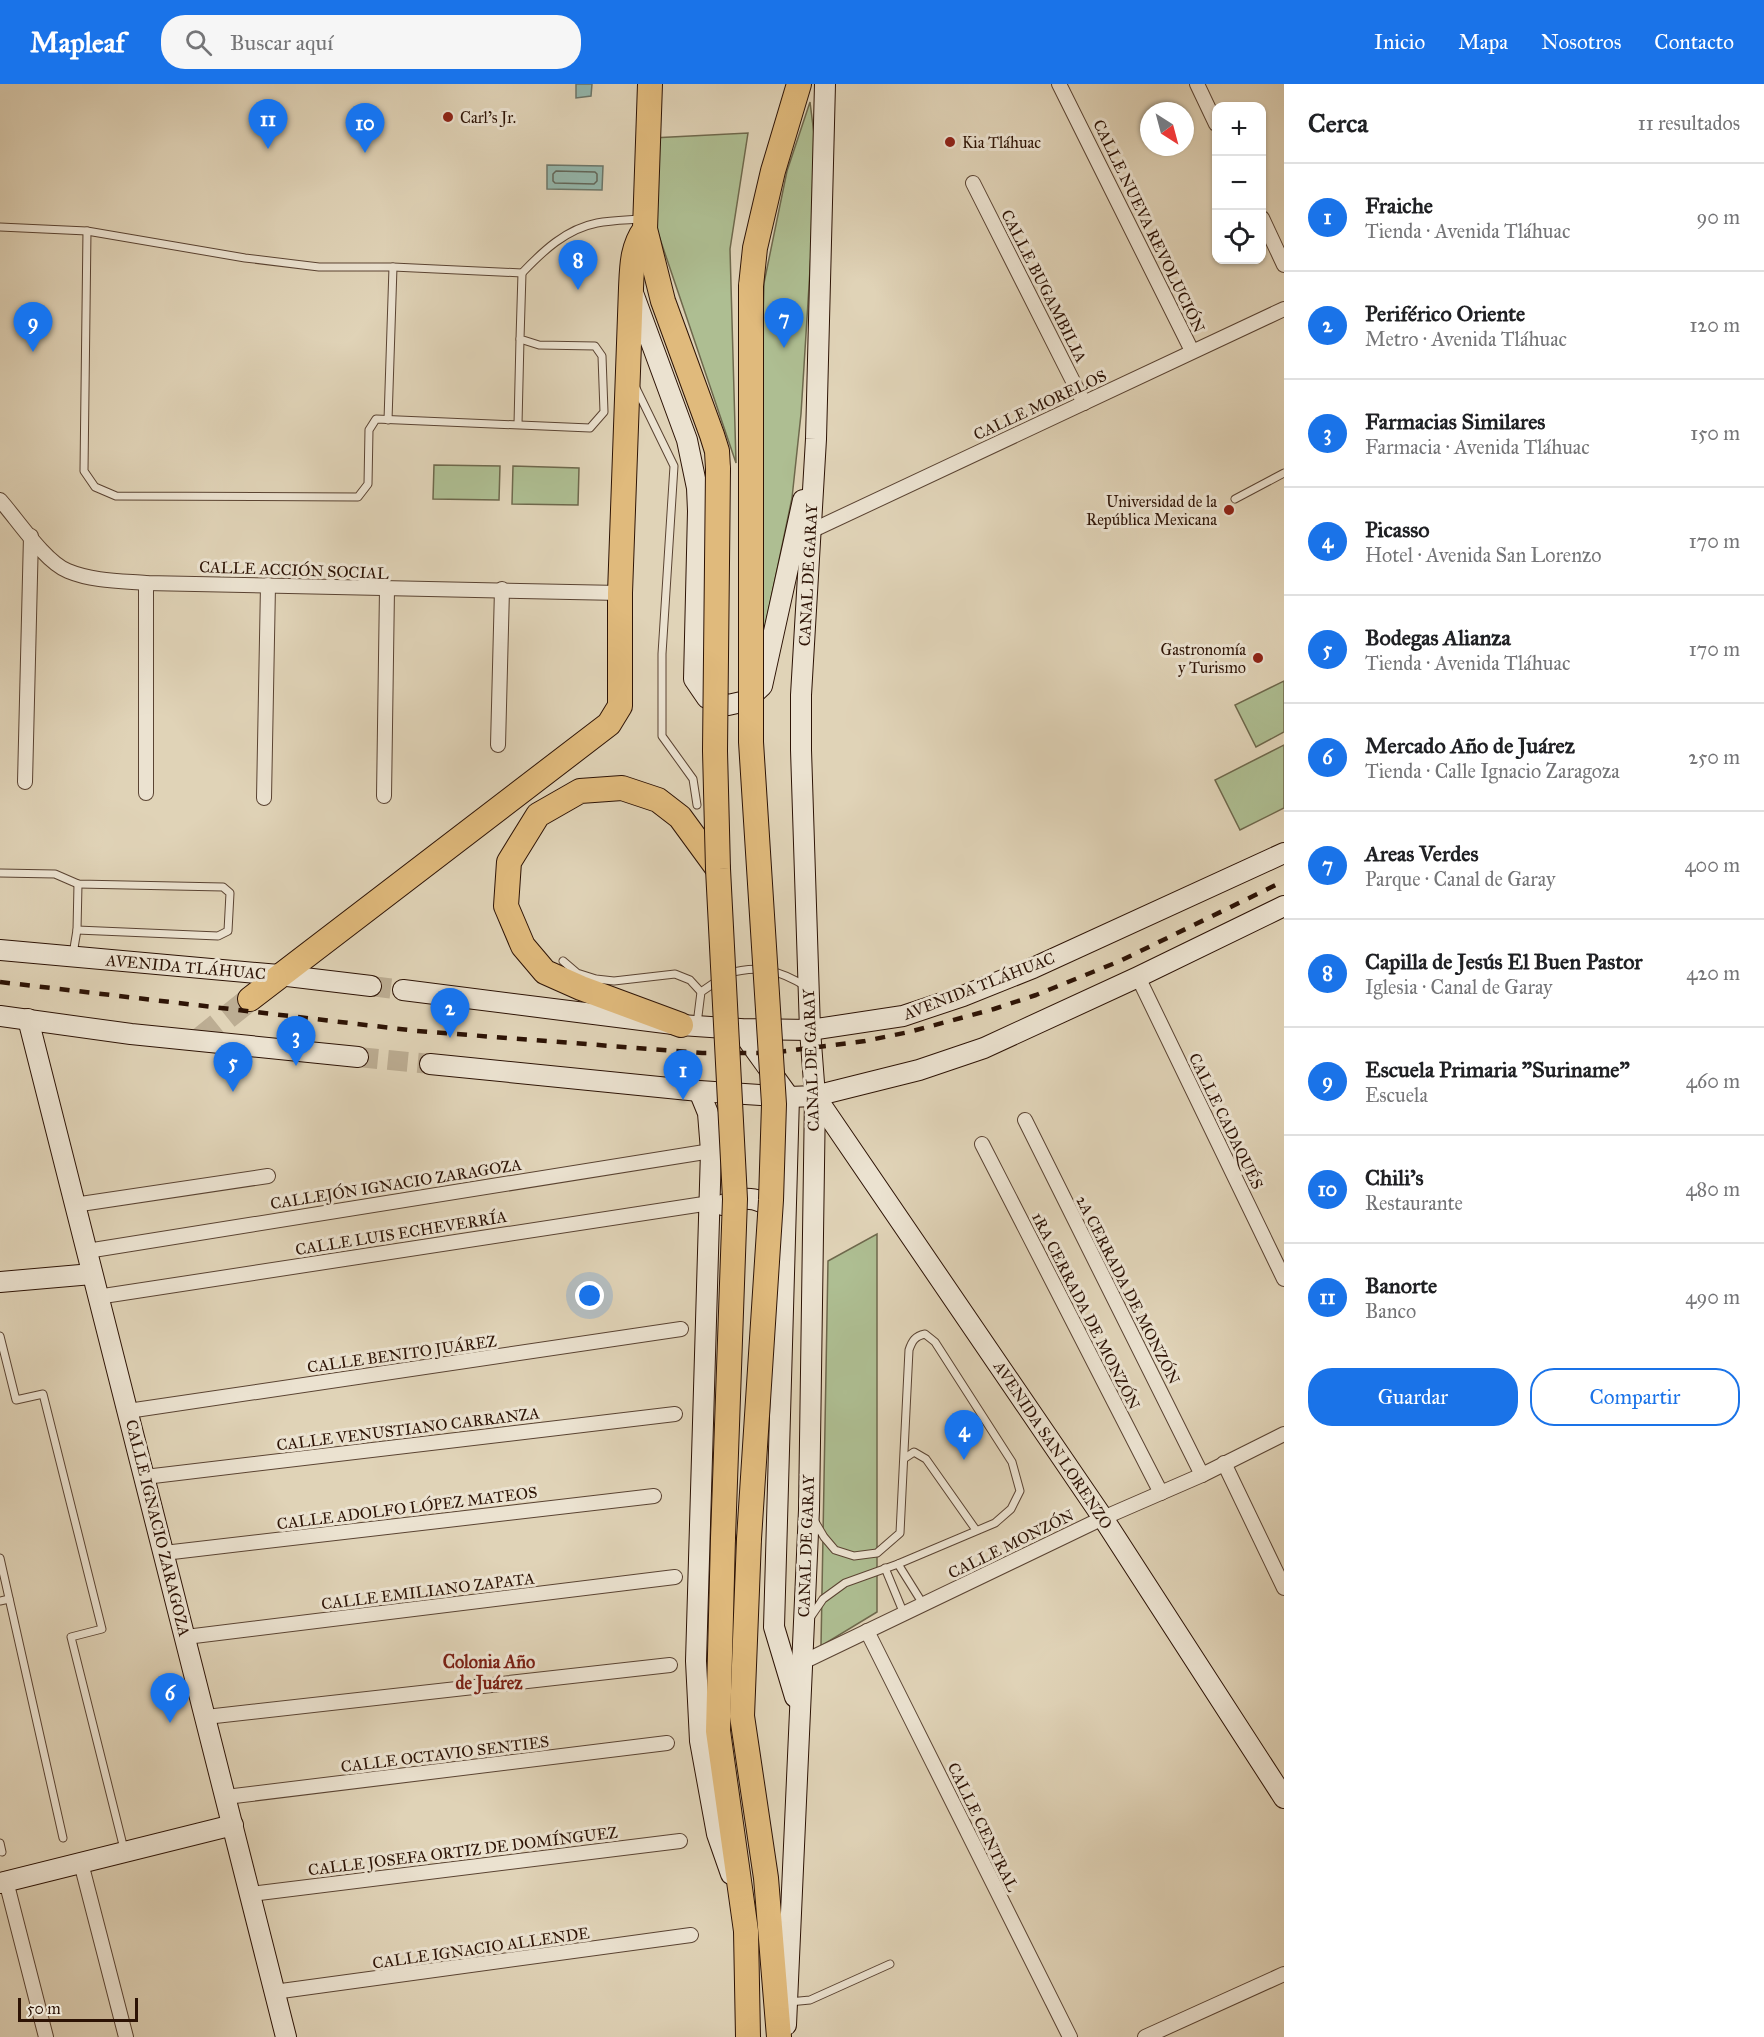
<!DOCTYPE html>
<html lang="es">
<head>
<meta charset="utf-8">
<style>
	:root { --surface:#fff; --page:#f6f6f6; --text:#202124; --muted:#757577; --line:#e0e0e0; --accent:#1a73e8 }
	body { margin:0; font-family:"IM FELL Great Primer",serif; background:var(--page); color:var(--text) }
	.controls { position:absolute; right:18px; top:18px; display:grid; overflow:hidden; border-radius:12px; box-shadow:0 2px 4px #0004 }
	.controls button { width:54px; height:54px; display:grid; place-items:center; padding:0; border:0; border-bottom:2px solid var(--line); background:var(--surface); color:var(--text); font:30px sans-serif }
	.compass { position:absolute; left:1140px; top:18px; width:54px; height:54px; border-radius:50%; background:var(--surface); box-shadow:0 2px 4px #0004; rotate:144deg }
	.scale { position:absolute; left:18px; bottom:15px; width:120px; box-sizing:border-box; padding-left:6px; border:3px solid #2d1305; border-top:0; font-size:16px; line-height:21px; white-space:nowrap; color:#2d1305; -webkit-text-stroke:4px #ebe2d0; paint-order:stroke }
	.you { position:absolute; left:590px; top:1212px; width:21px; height:21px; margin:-15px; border:4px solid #fff; border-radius:50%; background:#1a73e8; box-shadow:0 0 0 9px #1a73e833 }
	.badge { display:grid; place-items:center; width:39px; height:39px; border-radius:50%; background:var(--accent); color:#fff; font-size:20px; font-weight:700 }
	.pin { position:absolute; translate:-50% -50px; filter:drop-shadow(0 2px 3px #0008) }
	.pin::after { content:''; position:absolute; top:32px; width:21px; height:18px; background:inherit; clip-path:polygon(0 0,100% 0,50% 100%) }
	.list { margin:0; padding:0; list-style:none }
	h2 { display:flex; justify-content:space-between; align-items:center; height:78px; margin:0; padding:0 24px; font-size:26px }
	h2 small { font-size:20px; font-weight:400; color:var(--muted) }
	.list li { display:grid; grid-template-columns:39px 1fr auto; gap:18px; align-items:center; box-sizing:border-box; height:108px; padding:0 24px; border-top:2px solid var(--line) }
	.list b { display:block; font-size:22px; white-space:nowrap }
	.list p { margin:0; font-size:20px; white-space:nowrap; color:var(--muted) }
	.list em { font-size:20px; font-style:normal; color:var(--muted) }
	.actions { display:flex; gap:12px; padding:18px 24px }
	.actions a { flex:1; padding:14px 0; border:2px solid var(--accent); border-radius:24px; text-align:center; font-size:21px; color:var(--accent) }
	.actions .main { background:var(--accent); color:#fff }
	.icon { flex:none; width:33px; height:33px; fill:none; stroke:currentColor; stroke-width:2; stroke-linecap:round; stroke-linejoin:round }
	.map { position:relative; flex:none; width:1284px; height:1953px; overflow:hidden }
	header { display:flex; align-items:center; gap:36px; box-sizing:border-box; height:84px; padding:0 30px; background:var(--accent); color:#fff }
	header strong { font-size:28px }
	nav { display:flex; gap:33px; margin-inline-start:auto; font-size:21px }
	.search { width:420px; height:54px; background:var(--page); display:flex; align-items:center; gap:15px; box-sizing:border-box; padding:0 21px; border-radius:24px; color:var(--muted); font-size:22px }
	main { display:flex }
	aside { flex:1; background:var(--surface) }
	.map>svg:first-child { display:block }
</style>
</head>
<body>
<header>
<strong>Mapleaf</strong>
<div class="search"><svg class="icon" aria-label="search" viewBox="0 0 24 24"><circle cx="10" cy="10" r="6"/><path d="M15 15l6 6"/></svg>Buscar aquí</div>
<nav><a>Inicio</a><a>Mapa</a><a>Nosotros</a><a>Contacto</a></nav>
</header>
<main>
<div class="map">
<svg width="1284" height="1953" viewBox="0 0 1284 1953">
	<rect width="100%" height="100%" fill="#e0d3b7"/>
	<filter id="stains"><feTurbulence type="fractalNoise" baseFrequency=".00333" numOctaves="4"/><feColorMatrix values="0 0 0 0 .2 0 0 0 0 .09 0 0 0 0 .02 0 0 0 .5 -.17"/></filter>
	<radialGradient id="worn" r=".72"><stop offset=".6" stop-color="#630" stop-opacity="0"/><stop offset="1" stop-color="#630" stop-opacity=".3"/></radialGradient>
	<!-- green -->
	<g fill="#aebe92" stroke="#6e684c" stroke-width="1.5">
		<path d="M810 18 815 58 811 170 801 330 792 414 759 572V379L764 199 787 87Z"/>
		<path d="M748 49 730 165 736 379 656 143 652 54Z"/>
		<path d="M434 381 500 382 499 416 433 415Z"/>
		<path d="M513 382 579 384 578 421 512 420Z"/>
		<path d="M1284 597V648L1256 663 1235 621Z"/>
		<path d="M1284 661V724L1240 746 1215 696Z"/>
		<path d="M877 1150V1528L821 1562 828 1177Z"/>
	</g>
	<!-- water -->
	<g fill="#94b8ae" stroke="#6b766a" stroke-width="1.5">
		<path d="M576 0H592L591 12 576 14Z"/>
		<path d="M547 81 603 82 602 106 547 105Z"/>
	</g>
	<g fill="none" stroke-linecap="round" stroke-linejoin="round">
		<!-- shore -->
		<path stroke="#60665a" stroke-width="1.5" d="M556 87 595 88 597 90V97L594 100 555 99 553 97V90Z"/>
		<!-- secondary-tunnel -->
		<g stroke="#bcad93" stroke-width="20" stroke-dasharray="20 10" stroke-linecap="butt">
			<path d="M371 902 403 906"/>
			<path d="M358 973 430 980"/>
		</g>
		<!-- highway-tunnel -->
		<path stroke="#bcad93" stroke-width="24" stroke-dasharray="24 12" stroke-linecap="butt" d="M199 956 250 915"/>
		<defs>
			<g id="lane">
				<path d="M0 143 87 147 245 174 319 183H393L522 189C543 167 566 145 597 139 611 136 626 136 640 135"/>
				<path d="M87 147 84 387 95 403 116 412 358 413 368 400 369 346 376 335 590 344 604 328 602 272 595 262 539 261 520 255 522 189"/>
				<path d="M636 304 674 382 662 570V652L693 695 697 721"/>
				<path d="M388 336 393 183"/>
				<path d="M518 340 520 255"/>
				<path d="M1235 415 1284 389"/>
				<path d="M0 789 55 790 78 800 223 803 230 809 228 847 218 852 77 846"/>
				<path d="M73 870 77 846 78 800"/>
				<path d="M563 877 577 889 596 895 614 897 675 890 690 896 701 908"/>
				<path d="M726 890C759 880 779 886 807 903"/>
				<path d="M697 940 701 908 717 897"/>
				<path d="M0 1252 16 1316 43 1310 102 1545 71 1553 124 1765"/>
				<path d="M905 1374 914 1368 926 1375 976 1446"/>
				<path d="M0 1474 63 1754"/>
				<path d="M898 1480 923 1520"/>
				<path d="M885 1484 904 1530"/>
				<path d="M0 1517 9 1515"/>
				<path d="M810 1534 823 1515 845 1499 898 1480 995 1439 1011 1425 1020 1407 1012 1378 935 1258 925 1250C915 1252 912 1257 909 1266L900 1449 877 1469 854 1472 835 1466 824 1453 814 1436"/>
				<path d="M0 1759 2 1768"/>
				<path d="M789 1918 810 1916 890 1880"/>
			</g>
			<g id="street">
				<path d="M1059 0 1192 267"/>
				<path d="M1197 0 1216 40"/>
				<path d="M973 99 1084 319"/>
				<path d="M1262 134 1284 181"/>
				<path d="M0 416C17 435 45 478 68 487 92 497 120 497 146 499L620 509"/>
				<path d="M811 447 1284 225"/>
				<path d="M498 661 502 505"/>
				<path d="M25 698 31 452"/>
				<path d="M146 709V499"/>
				<path d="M384 712 387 505"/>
				<path d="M264 714 268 501"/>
				<path d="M1138 893 1284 1195"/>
				<path d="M1025 1036 1202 1391"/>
				<path d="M982 1060 1161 1409"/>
				<path d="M74 1121 268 1092"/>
				<path d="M87 1167 711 1067"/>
				<path d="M97 1213 710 1119"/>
				<path d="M128 1327 681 1245"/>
				<path d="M1224 1379 1284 1504"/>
				<path d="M145 1393 675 1330"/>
				<path d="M164 1469 654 1412"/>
				<path d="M867 1547 1070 1953"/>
				<path d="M186 1553 675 1493"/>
				<path d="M796 1579H801L1103 1434 1202 1391 1284 1350"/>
				<path d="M206 1633 670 1581"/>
				<path d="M226 1713 667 1659"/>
				<path d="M81 1779 126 1953"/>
				<path d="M6 1797 46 1953"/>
				<path d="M251 1810 680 1757"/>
				<path d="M274 1908 691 1851"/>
				<path d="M1145 1953 1284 1890"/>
			</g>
			<g id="secondary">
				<path d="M633 209 687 356 697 404 698 427 694 595 707 614 728 621 746 617 762 602 803 416"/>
				<path d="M0 866 279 891 371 902"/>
				<path d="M403 906 681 941 740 945 810 946 903 932 963 912 1033 884 1284 769"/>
				<path d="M0 932 131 950 358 973"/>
				<path d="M28 935 286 1953"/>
				<path d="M740 945 789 1013 774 1543 795 1613"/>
				<path d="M430 980 699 1007 789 1013 815 1012 919 986 984 964 1138 893 1284 822"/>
				<path d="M699 1007 708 1029 711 1067 696 1577 700 1657 717 1750 731 1790"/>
				<path d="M815 1012 1103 1434 1284 1714"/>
				<path d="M723 1121C745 1110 764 1113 779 1133"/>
				<path d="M0 1198 92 1190"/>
				<path d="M0 1799 233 1741"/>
				<path d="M786 1941 809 1426 815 1012 810 946 801 666V611L816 355 825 0"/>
			</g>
			<g id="highway">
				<path d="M650 0 645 145 663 217 712 351 717 367 718 385"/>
				<path d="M751 202 755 164 773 87 799 0"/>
				<path d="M250 915 609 640 620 622V509L631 204C632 182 632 163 645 145"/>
				<path d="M681 941 581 904 545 888 523 862 506 822 509 778 538 731 580 707 622 704 658 716 680 733 718 785"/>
				<path d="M723 1454 718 1647 746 1847 748 1953"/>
				<path d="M749 1455 742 1632 766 1794 779 1953"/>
			</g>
		</defs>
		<!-- lane casing -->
		<use href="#lane" stroke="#5a4332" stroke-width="9"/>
		<!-- street casing -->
		<use href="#street" stroke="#5a4332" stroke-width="16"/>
		<!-- secondary casing -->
		<use href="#secondary" stroke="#2d1305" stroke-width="22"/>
		<!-- highway casing -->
		<use href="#highway" stroke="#2d1305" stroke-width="26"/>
		<!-- lane -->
		<use href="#lane" stroke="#ebe2d0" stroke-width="7"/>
		<!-- street -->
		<use href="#street" stroke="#ebe2d0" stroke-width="14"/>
		<!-- secondary -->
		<use href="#secondary" stroke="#ebe2d0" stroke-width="20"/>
		<!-- highway -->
		<use href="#highway" stroke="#e0ba7c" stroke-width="24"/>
		<!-- rail -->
		<path stroke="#2d1305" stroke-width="4.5" stroke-dasharray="10 10" stroke-linecap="butt" d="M0 898 417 947 702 969H771L865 957 909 948 994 925 1036 911 1120 877 1284 797"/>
		<defs>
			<g id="highway-bridge">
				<path d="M718 385 715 667 718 785 735 1115 723 1454"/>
				<path d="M749 1455 771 1116 774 1020 751 658V202"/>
			</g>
		</defs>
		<!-- highway-bridge casing -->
		<use href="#highway-bridge" stroke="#2d1305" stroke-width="26" stroke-linecap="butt"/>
		<!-- highway-bridge -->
		<use href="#highway-bridge" stroke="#e0ba7c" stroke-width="24"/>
	</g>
	<!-- markers -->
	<g fill="#8f2418" stroke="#ebe2d0" stroke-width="2">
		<circle cx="448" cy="33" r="6"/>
		<circle cx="950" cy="58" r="6"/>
		<circle cx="1229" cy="426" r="6"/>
		<circle cx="1258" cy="574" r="6"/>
	</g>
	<g text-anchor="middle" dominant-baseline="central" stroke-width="6" stroke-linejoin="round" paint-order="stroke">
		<!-- poi labels -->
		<g font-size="16" fill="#2d1305" stroke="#ebe2d0" text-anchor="start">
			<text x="460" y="33">Carl's Jr.</text>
			<text x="962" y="58">Kia Tláhuac</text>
			<text x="1217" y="417" text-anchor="end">Universidad de la<tspan x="1217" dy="18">República Mexicana</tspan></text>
			<text x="1246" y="565" text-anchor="end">Gastronomía<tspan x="1246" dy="18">y Turismo</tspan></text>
		</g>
		<!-- street labels -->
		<g font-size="16" fill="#2d1305" stroke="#ebe2d0">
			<text transform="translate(1149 142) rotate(64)">CALLE NUEVA REVOLUCIÓN</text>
			<text transform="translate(1044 202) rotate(63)">CALLE BUGAMBILIA</text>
			<text transform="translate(1040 321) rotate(-25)">CALLE MORELOS</text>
			<text transform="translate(294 486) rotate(2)">CALLE ACCIÓN SOCIAL</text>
			<text transform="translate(808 491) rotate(-87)">CANAL DE GARAY</text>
			<text transform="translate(186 883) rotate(5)">AVENIDA TLÁHUAC</text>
			<text transform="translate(979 902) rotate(-21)">AVENIDA TLÁHUAC</text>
			<text transform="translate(811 976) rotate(-92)">CANAL DE GARAY</text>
			<text transform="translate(1226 1037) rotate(64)">CALLE CADAQUÉS</text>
			<text transform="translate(396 1100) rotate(-9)">CALLEJÓN IGNACIO ZARAGOZA</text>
			<text transform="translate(401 1149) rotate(-9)">CALLE LUIS ECHEVERRÍA</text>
			<text transform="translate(1128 1206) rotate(63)">2A CERRADA DE MONZÓN</text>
			<text transform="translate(1086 1227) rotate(63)">1RA CERRADA DE MONZÓN</text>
			<text transform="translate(402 1270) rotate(-8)">CALLE BENITO JUÁREZ</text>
			<text transform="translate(408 1345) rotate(-7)">CALLE VENUSTIANO CARRANZA</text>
			<text transform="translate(1053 1361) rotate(56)">AVENIDA SAN LORENZO</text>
			<text transform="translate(407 1424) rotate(-7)">CALLE ADOLFO LÓPEZ MATEOS</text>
			<text transform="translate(158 1444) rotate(76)">CALLE IGNACIO ZARAGOZA</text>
			<text transform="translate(1011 1460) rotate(-26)">CALLE MONZÓN</text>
			<text transform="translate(806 1462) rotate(-88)">CANAL DE GARAY</text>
			<text transform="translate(428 1507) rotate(-7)">CALLE EMILIANO ZAPATA</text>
			<text transform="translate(445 1670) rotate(-7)">CALLE OCTAVIO SENTIES</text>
			<text transform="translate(983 1743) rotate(64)">CALLE CENTRAL</text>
			<text transform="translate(463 1767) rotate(-7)">CALLE JOSEFA ORTIZ DE DOMÍNGUEZ</text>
			<text transform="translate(481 1864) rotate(-8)">CALLE IGNACIO ALLENDE</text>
		</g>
		<!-- neighbourhood labels -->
		<g font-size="18" font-weight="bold" fill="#7a1f14" stroke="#ebe2d0">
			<text x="489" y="1578">Colonia Año<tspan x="489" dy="21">de Juárez</tspan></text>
		</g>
	</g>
	<rect width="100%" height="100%" filter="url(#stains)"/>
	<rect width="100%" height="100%" fill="url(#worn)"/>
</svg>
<div class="controls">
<button>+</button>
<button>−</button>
<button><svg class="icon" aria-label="locate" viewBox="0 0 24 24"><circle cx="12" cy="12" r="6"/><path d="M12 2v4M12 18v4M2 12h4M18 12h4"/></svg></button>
</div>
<svg class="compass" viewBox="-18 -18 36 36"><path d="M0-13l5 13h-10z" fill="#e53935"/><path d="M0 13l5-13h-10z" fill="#757577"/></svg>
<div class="scale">50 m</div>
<div class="you"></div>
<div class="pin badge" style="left:683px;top:1016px">1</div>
<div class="pin badge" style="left:450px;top:954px">2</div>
<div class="pin badge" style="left:296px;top:982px">3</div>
<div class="pin badge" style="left:964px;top:1376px">4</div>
<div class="pin badge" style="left:233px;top:1008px">5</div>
<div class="pin badge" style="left:170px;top:1639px">6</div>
<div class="pin badge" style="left:784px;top:264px">7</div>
<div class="pin badge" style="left:578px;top:206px">8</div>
<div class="pin badge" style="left:33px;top:268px">9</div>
<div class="pin badge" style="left:365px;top:69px">10</div>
<div class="pin badge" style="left:268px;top:65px">11</div>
</div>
<aside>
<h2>Cerca<small>11 resultados</small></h2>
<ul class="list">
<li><span class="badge">1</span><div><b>Fraiche</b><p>Tienda · Avenida Tláhuac</p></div><em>90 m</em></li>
<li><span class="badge">2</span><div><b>Periférico Oriente</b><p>Metro · Avenida Tláhuac</p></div><em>120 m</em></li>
<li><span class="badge">3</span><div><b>Farmacias Similares</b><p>Farmacia · Avenida Tláhuac</p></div><em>150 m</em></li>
<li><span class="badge">4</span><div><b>Picasso</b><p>Hotel · Avenida San Lorenzo</p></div><em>170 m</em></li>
<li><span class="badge">5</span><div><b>Bodegas Alianza</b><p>Tienda · Avenida Tláhuac</p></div><em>170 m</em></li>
<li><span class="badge">6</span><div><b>Mercado Año de Juárez</b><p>Tienda · Calle Ignacio Zaragoza</p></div><em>250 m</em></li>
<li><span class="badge">7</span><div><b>Areas Verdes</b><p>Parque · Canal de Garay</p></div><em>400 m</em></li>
<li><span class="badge">8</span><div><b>Capilla de Jesús El Buen Pastor</b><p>Iglesia · Canal de Garay</p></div><em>420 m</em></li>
<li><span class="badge">9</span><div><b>Escuela Primaria &quot;Suriname&quot;</b><p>Escuela</p></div><em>460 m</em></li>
<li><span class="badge">10</span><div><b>Chili's</b><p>Restaurante</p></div><em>480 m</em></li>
<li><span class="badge">11</span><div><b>Banorte</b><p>Banco</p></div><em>490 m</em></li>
</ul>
<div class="actions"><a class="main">Guardar</a><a>Compartir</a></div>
</aside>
</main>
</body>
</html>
